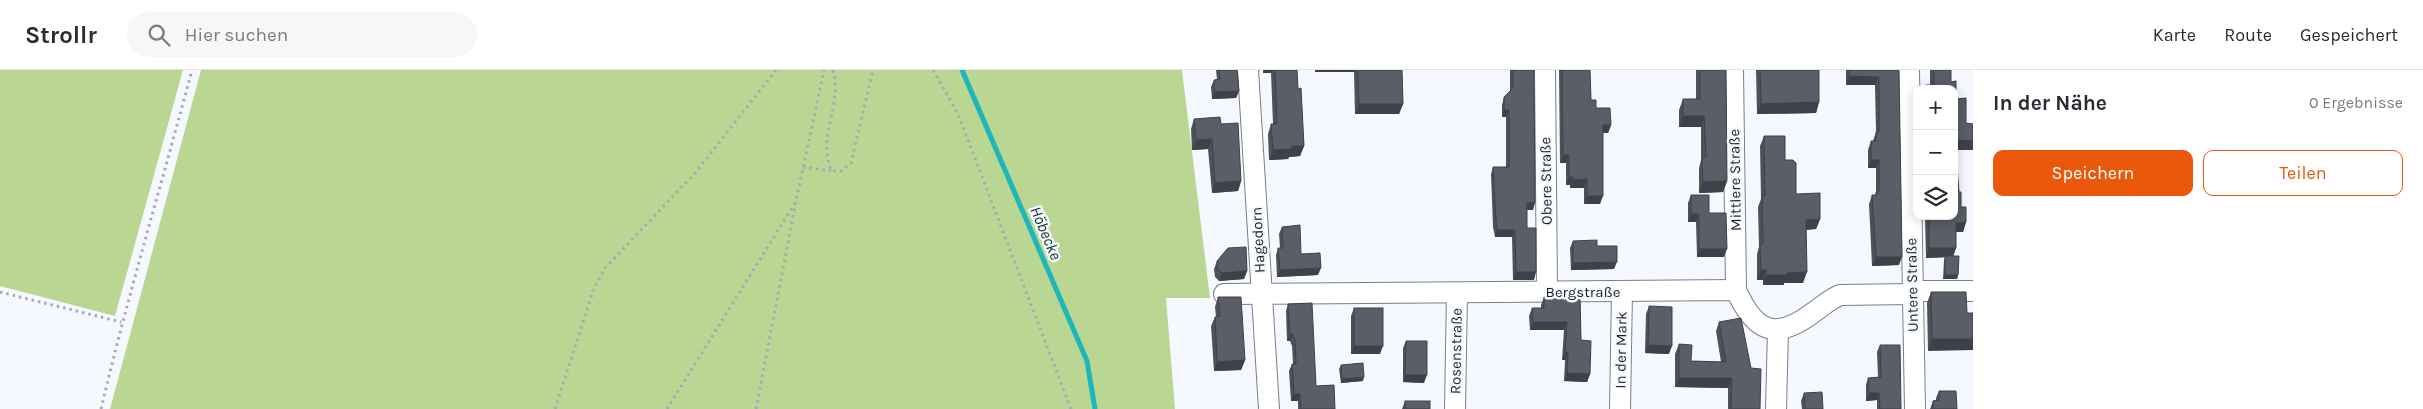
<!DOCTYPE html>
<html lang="de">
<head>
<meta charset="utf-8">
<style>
	:root { --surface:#fff; --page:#f7f7f7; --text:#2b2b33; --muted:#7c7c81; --line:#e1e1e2; --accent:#ea580c }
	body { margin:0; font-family:Karla,sans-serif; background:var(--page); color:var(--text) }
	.controls { position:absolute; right:15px; top:15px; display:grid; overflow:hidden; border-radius:10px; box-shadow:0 2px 12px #0003 }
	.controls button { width:45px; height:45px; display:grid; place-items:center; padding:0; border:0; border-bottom:1px solid var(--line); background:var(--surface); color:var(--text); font:25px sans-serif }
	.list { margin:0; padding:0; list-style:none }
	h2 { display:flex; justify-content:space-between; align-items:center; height:65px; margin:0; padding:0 20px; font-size:21px }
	h2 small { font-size:16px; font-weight:400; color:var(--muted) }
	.actions { display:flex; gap:10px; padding:15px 20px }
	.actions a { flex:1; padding:11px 0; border:1px solid var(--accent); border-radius:10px; text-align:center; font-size:18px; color:var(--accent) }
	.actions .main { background:var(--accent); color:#fff }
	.icon { flex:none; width:28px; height:28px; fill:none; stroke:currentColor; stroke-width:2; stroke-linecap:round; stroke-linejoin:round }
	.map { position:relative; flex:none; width:1973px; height:339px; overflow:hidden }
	header { display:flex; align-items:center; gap:30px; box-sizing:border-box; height:70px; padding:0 25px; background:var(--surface); border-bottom:1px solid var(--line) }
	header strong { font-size:24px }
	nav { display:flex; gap:28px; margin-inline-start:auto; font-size:18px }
	.search { width:350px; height:45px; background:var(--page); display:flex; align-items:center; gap:12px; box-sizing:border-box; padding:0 18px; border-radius:28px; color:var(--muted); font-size:19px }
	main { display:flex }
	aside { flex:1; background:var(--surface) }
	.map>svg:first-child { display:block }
</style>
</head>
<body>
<header>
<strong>Strollr</strong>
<div class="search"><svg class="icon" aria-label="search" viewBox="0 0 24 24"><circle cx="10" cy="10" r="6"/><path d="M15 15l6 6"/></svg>Hier suchen</div>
<nav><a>Karte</a><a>Route</a><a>Gespeichert</a></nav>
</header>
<main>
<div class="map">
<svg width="1973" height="339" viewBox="0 0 1973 339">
	<rect width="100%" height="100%" fill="#f5f9ff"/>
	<!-- green -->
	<g fill="#b9d792">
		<path d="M0 0H183L115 246 0 216Z"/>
		<path d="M201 0H1182L1210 228H1166L1175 339H110Z"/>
	</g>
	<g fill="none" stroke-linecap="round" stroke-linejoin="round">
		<!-- stream -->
		<path stroke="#1eb5bb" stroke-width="5" d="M962 0 1087 291 1095 339"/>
		<defs>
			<g id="minor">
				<path d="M1248 0 1269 339"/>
				<path d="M1545 0 1547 222"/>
				<path d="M1733 0 1736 220"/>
				<path d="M1909 0 1915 339"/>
				<path d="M1912 221H1973"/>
				<path d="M1224 224 1736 220C1755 263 1776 271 1814 242 1823 236 1830 229 1840 225L1912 224"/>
				<path d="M1455 339 1457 223"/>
				<path d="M1620 339 1622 221"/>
				<path d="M1776 339 1778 260"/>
			</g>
		</defs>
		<!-- minor casing -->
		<use href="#minor" stroke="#797f88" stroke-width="22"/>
		<!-- path -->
		<g stroke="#a7aaaf" stroke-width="3" stroke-dasharray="2.5 4" stroke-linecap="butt">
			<path d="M833 0C843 34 816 69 832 101H841L851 93 873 0"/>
			<path d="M933 0 958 44 1071 339"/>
			<path d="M803 97 831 101"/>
			<path d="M0 222 121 252"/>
			<path d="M101 339C128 225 162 113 192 0"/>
			<path d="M555 339 593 221 605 198 696 102 776 0"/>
			<path d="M667 339 795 133"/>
			<path d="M756 339 796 131 824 0"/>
		</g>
		<!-- minor -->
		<use href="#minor" stroke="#fff" stroke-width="20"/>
	</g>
	<!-- wall -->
	<g fill="#4d5159">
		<path d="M1216 0H1237L1239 21 1236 28 1212 29 1211 17 1214 10H1217Z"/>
		<path d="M1263 0H1297L1298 19 1304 76 1300 86 1289 87 1288 89 1269 90 1268 64 1271 54H1273L1271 3H1263Z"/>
		<path d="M1315 0H1402L1403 34 1399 44H1355L1354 2H1315Z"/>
		<path d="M1510 0H1534L1533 140H1527V158L1534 210H1513L1512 167H1495L1493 157 1491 104 1493 97H1506V47H1502V35L1504 27 1510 21Z"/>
		<path d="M1559 0H1590L1591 30 1596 38 1611 55 1608 63H1603L1600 134H1584V118H1570V115H1566V93H1560Z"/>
		<path d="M1696 0H1726L1727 111 1723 122 1699 123V98L1701 90V57H1679V40L1683 29H1696Z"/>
		<path d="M1756 0H1819V32L1816 43 1757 44Z"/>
		<path d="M1846 0H1899V195L1872 196 1869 134 1872 125H1875L1876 123V98H1868V80L1871 71H1873L1876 62 1875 15H1846Z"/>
		<path d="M1930 0H1951V12L1956 11V29L1966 28V53L1973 54V80H1955L1959 122H1961V137H1966V152L1963 162H1956V178L1953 186H1959L1958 205 1957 209H1943L1944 190 1945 187 1926 188 1925 146H1954V19H1925L1926 15H1930Z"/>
		<path d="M1194 49 1221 54 1241 111 1238 121 1212 123 1208 79 1192 80 1191 59Z"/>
		<path d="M1764 66 1785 90 1796 124 1820 149 1816 159 1806 160 1803 213H1784V215H1763V210H1757V184L1759 177 1758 137 1761 129 1760 76Z"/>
		<path d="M1691 125 1709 143 1724 187H1697L1696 152H1688V133Z"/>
		<path d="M1282 157 1301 184 1318 205 1277 207 1276 185 1278 178H1280L1279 164Z"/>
		<path d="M1573 171 1614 199 1571 200 1570 178Z"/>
		<path d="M1217 191 1247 201 1244 209 1219 211 1215 207 1214 199Z"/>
		<path d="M1931 222 1967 243 1928 281 1927 233Z"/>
		<path d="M1580 226 1581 270 1590 304 1587 312 1564 311 1565 290H1562L1564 260H1530L1529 246 1532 238H1541V235L1544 227Z"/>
		<path d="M1218 227 1245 290 1241 300 1214 301 1211 256 1215 247H1216L1215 237Z"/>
		<path d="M1288 234 1316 316 1335 339H1298V331H1291L1289 301 1292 294H1293L1292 276 1290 271H1287L1286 241Z"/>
		<path d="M1649 236 1669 284 1645 283 1646 244Z"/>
		<path d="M1354 238 1380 284H1351V246Z"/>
		<path d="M1719 252 1760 339H1728V318L1675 317V284L1679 274 1691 291 1721 292 1716 261Z"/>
		<path d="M1406 271 1424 313 1403 312V278Z"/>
		<path d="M1880 275 1901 339H1877V330L1866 331V315L1868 308 1878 307 1877 282Z"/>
		<path d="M1341 295 1363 311 1341 313 1339 299Z"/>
		<path d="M1939 321 1957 339H1930L1933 331 1936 330V328Z"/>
		<path d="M1804 323 1823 339H1802L1801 331Z"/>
		<path d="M1405 331 1430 339H1402Z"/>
	</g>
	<!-- shaded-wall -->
	<g fill="#3e4248">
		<path d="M1265 0H1272L1271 3H1263Z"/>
		<path d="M1316 0H1355L1354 2H1315Z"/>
		<path d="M1849 6 1879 7 1875 15H1846Z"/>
		<path d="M1239 21 1236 28 1212 29 1214 22Z"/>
		<path d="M1819 32 1816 43 1757 44 1761 34Z"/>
		<path d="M1359 34H1403L1399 44H1355Z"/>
		<path d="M1504 40H1509L1506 47H1502Z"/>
		<path d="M1683 46H1704L1701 57H1679Z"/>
		<path d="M1603 55H1611L1608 63H1600Z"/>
		<path d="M1212 69 1208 79 1192 80 1196 70Z"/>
		<path d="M1955 70 1973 71V80H1954Z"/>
		<path d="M1292 76H1304L1300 86 1289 87 1288 89 1269 90 1273 80Z"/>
		<path d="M1563 85H1569L1566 93H1560Z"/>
		<path d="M1871 90H1879L1876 98H1868Z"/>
		<path d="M1569 107H1573L1570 115H1566Z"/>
		<path d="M1587 109 1584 118H1570L1573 110Z"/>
		<path d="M1241 111 1238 121 1212 123 1215 113Z"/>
		<path d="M1727 111 1723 122 1699 123 1703 112Z"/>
		<path d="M1587 126H1603L1600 134H1584Z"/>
		<path d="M1527 133H1535L1533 140H1524Z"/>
		<path d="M1691 144H1699L1696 152H1688Z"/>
		<path d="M1820 149 1816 159 1802 160 1806 150Z"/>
		<path d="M1966 152 1963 162H1953L1956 153Z"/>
		<path d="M1497 160H1515L1512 167H1495Z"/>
		<path d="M1929 178H1956L1953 187 1926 188Z"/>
		<path d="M1699 179H1727L1724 187H1697Z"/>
		<path d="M1876 187H1902L1899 195 1872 196Z"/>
		<path d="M1617 192 1614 199 1571 200 1573 193Z"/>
		<path d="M1321 198 1318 205 1277 207 1280 200Z"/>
		<path d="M1761 200H1766L1763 210H1757Z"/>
		<path d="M1247 201 1244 209 1219 211 1222 203Z"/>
		<path d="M1516 202H1536L1534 210H1513Z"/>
		<path d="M1807 202 1803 213H1784V215H1763L1766 205 1787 203Z"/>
		<path d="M1945 205H1958L1957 209H1943Z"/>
		<path d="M1533 252H1567L1564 260H1530Z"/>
		<path d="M1292 264 1290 271H1287L1290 265Z"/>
		<path d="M1932 269H1973V280L1928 281Z"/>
		<path d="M1648 275 1672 276 1669 284 1645 283Z"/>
		<path d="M1354 276H1383L1380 284H1351Z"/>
		<path d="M1565 282H1568L1565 290H1562Z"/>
		<path d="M1245 290 1241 300 1214 301 1217 292Z"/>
		<path d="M1567 303 1590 304 1587 312 1564 311Z"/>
		<path d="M1405 305H1427L1424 313 1403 312Z"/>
		<path d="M1364 307 1363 311 1341 313 1342 309Z"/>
		<path d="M1679 308H1732L1728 318 1675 317Z"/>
		<path d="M1869 323H1879L1877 330 1866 331Z"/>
		<path d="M1294 324H1300L1298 331H1291Z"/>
	</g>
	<!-- building -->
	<g fill="#595e67" stroke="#3e4248">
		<path d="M1219 0H1237L1239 21 1214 22V10L1220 9Z"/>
		<path d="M1275 0H1297L1298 19 1301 18 1304 76H1292V79L1273 80 1271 54H1277Z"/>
		<path d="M1358 0H1402L1403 34H1359Z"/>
		<path d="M1513 0H1534L1535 133H1527V158H1536V202H1516L1515 160H1497L1496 150 1493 97H1509V40H1504V27L1513 18Z"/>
		<path d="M1562 0H1590L1591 30H1596V38H1610L1611 55H1603V126H1587V109L1573 110V107H1569V85H1563Z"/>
		<path d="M1700 0H1726L1727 111 1703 112 1702 87H1706L1704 46H1683V29H1700Z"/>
		<path d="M1760 0H1819V32L1761 34Z"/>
		<path d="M1849 0H1899L1902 187H1876L1872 125H1876V122H1879V90H1871V71H1876V62H1879V7L1849 6Z"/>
		<path d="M1934 0H1951V12L1956 11V29L1966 28V53L1973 54V71L1955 70 1959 122H1961V137H1966V152L1956 153V178H1929V146H1954V19H1926V15H1934Z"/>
		<path d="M1220 47 1221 54 1238 53 1241 111 1215 113 1212 69 1196 70 1194 49Z"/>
		<path d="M1764 66H1785V90H1793L1796 93V124L1820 123V149L1806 150 1807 202 1787 203V205H1766V200H1761L1760 174H1763L1762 126H1765Z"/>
		<path d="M1691 125H1709V143H1726L1727 179H1699V144H1691Z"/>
		<path d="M1300 155 1301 184 1320 183 1321 198 1280 200 1278 178H1283L1282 157Z"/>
		<path d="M1597 170V176H1617V192L1573 193V171Z"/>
		<path d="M1246 177 1247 201 1222 203 1218 199 1217 191 1228 178Z"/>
		<path d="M1945 186H1959L1958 205H1945Z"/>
		<path d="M1931 222H1966L1967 243H1973V269H1932Z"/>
		<path d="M1580 226 1581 270 1591 271 1590 304 1567 303 1568 282H1565L1567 252H1533L1532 238H1544V227Z"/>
		<path d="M1218 227H1241L1245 290 1217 292 1215 247 1220 246Z"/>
		<path d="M1312 233 1316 316 1334 315 1335 339H1301L1300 324H1294L1292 294H1296L1295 269 1292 264 1290 265 1288 234Z"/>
		<path d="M1649 236 1672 237V276L1648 275Z"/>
		<rect x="1354" y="238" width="29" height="38"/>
		<path d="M1741 248 1751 298 1761 299 1760 339H1731L1732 308H1679V274L1692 275 1691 291 1726 292 1719 252Z"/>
		<path d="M1406 271H1427V305H1405Z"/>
		<path d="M1880 275H1900L1901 339H1880L1879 323H1869L1868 308 1881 307Z"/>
		<path d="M1363 293 1364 307 1342 309 1341 295Z"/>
		<path d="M1939 321H1956L1957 339H1933V331L1939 330Z"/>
		<path d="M1822 322 1823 339H1805L1804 323Z"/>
		<rect x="1405" y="331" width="25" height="8"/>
	</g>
	<g text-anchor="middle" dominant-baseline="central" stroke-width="5" stroke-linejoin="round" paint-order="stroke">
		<!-- street labels -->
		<g font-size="15" fill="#1e2124" stroke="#f5f9ff">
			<text transform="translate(1735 110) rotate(-91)">Mittlere Straße</text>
			<text transform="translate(1546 111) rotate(-91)">Obere Straße</text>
			<text transform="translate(1258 170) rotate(-93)">Hagedorn</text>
			<text transform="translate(1912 215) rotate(-91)">Untere Straße</text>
			<text x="1583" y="222">Bergstraße</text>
			<text transform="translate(1621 280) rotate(-89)">In der Mark</text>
			<text transform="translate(1456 281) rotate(-89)">Rosenstraße</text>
		</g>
		<!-- water labels -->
		<g font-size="16" font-style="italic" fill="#182f2f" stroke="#f5f9ff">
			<text transform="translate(1046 163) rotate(67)">Höbecke</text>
		</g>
	</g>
</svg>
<div class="controls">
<button>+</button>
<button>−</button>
<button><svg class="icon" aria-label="layers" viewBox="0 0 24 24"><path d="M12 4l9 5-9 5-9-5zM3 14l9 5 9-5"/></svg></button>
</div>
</div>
<aside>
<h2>In der Nähe<small>0 Ergebnisse</small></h2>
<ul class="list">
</ul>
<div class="actions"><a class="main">Speichern</a><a>Teilen</a></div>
</aside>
</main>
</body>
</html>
